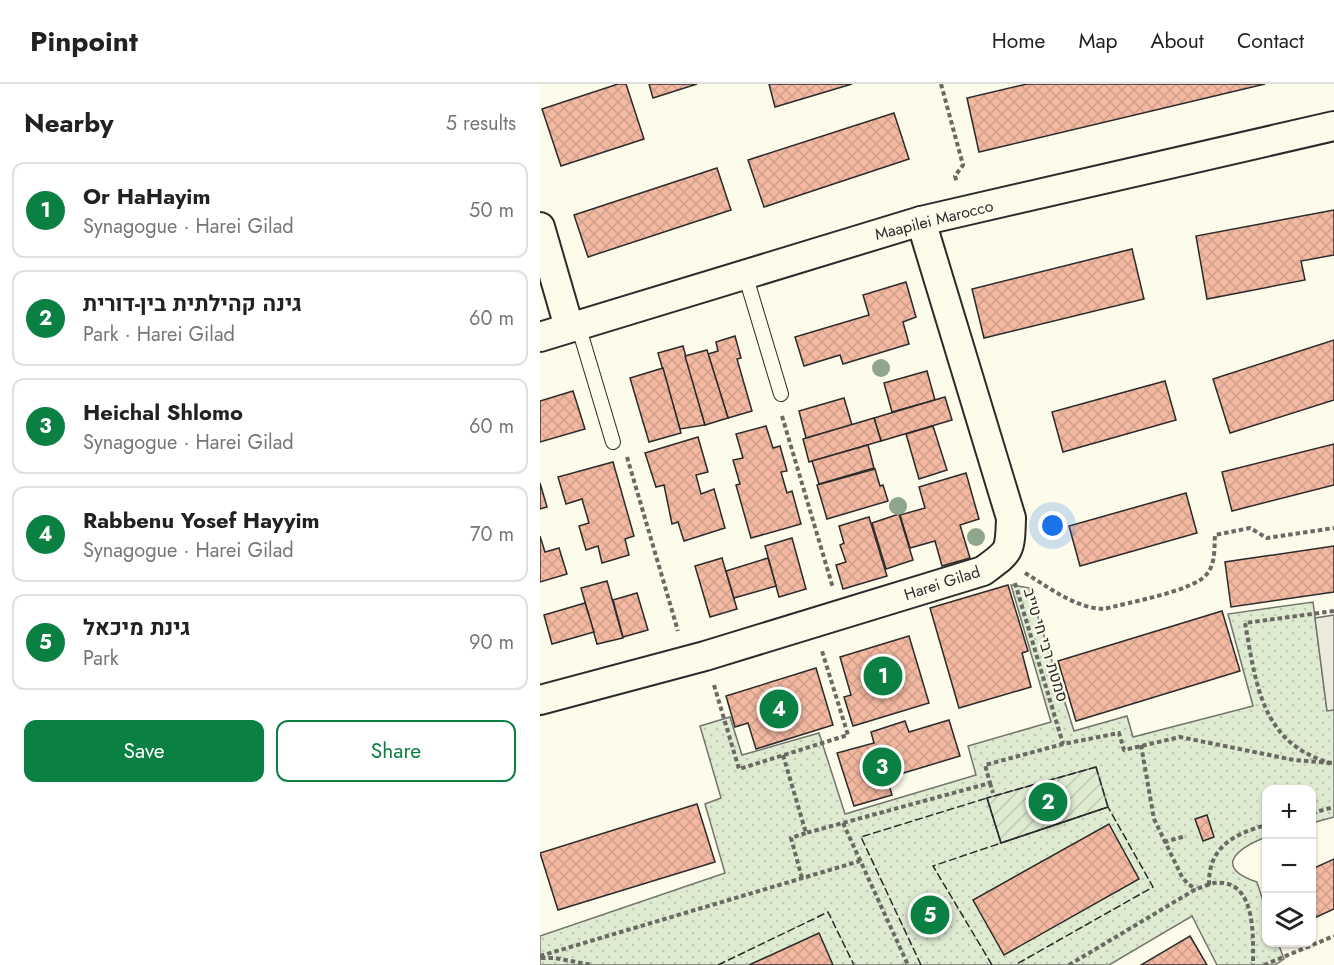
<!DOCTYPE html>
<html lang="en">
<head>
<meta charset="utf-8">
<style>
	:root { --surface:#fff; --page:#f2f2f2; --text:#222; --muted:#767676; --line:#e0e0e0; --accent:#0b8043 }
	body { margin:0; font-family:Jost,Heebo,sans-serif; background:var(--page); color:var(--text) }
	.controls { position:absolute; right:18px; bottom:18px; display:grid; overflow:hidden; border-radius:12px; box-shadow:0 2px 4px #0004 }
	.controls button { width:54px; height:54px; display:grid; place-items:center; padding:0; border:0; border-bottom:2px solid var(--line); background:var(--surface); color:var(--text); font:30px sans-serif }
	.you { position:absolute; left:513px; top:442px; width:21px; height:21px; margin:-15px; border:4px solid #fff; border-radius:50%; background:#1a73e8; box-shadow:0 0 0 9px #1a73e833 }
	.badge { display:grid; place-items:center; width:39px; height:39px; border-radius:50%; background:var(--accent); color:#fff; font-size:20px; font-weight:700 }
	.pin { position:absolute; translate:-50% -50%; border:3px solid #fff; box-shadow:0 2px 6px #0006 }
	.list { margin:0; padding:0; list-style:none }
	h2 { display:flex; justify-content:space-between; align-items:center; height:78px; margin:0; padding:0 24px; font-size:26px }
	h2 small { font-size:20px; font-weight:400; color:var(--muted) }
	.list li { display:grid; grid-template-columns:39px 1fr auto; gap:18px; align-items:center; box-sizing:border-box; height:96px; margin:0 12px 12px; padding:0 12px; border:2px solid var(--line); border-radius:12px }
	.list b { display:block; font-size:22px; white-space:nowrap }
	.list p { margin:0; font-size:20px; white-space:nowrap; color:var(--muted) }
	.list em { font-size:20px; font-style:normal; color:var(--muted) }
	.actions { display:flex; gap:12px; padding:18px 24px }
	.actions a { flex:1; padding:14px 0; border:2px solid var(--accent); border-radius:12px; text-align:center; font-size:21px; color:var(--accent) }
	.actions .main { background:var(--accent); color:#fff }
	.icon { flex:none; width:33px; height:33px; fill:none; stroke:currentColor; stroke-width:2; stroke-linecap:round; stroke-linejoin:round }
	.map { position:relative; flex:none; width:794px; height:881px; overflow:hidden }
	header { display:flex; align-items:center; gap:36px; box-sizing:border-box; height:84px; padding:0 30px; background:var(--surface); border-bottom:2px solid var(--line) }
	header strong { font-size:28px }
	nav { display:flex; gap:33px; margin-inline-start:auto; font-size:21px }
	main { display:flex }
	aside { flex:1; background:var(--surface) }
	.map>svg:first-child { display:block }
</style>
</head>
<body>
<header>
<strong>Pinpoint</strong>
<nav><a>Home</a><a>Map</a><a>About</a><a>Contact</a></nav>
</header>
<main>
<aside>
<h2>Nearby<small>5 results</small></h2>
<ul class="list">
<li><span class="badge">1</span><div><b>Or HaHayim</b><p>Synagogue · Harei Gilad</p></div><em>50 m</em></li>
<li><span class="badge">2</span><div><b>גינה קהילתית בין-דורית</b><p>Park · Harei Gilad</p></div><em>60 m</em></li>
<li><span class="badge">3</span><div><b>Heichal Shlomo</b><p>Synagogue · Harei Gilad</p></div><em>60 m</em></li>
<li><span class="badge">4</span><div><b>Rabbenu Yosef Hayyim</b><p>Synagogue · Harei Gilad</p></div><em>70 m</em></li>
<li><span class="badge">5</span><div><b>גינת מיכאל</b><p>Park</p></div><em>90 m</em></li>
</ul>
<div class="actions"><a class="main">Save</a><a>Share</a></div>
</aside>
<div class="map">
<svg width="794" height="881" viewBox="0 0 794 881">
	<defs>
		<pattern id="grass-dots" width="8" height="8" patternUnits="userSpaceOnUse" patternTransform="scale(1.5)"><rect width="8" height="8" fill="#deebd1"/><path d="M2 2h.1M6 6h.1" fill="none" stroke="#bfcab4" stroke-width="1.8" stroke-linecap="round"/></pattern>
		<pattern id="garden-furrows" width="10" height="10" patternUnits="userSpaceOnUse" patternTransform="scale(1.5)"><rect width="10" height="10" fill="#deebd1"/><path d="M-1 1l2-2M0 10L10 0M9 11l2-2" fill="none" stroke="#bfcab4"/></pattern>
		<pattern id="building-cross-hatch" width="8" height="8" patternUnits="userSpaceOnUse" patternTransform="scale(1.5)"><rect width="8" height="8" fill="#f2b8a0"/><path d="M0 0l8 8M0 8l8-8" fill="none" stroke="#d09e8a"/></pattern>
	</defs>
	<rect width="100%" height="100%" fill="#fdfbea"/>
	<!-- grass -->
	<path fill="url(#grass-dots)" stroke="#74746e" stroke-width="1.5" d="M471 501 489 504 534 647 587 632 593 653 713 622 688 530 773 518 787 626H794V733L772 739V706H726V753C698 764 672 783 717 798L726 826V858L738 859 744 875 735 881H677L652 832 569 881H0V852L185 789 165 720 181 714 160 642 190 633 202 671 279 649 305 730 436 691 428 662 511 638Z"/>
	<!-- garden -->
	<path fill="url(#garden-furrows)" stroke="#74746e" stroke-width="1.5" d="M556 683 568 723 461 759 447 714Z"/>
	<!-- parking -->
	<path fill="#eceadb" stroke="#74746e" stroke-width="1.5" d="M794 531V626L787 627 775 534Z"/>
	<!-- building -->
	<g fill="url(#building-cross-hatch)" stroke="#2b2b2b" stroke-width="1.5">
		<path d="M78 0H86L104 55 21 82 2 25Z"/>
		<path d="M109 0H157L113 14Z"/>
		<path d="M229 0H312L235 23Z"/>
		<path d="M487 0H725L439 68 427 14Z"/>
		<path d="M354 29 369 75 224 123 208 76Z"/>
		<path d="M177 84 191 126 48 173 34 131Z"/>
		<path d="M794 126V171L761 177 765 196 667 215 656 152Z"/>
		<path d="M592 165 604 215 444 254 432 205Z"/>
		<path d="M366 198 376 233 363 238 369 260 303 280 300 271 264 282 255 253 329 231 323 211Z"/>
		<path d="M195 252 201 274 197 275 212 327 188 334 168 270 178 267 176 258Z"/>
		<path d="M794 256V316L690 349 673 295Z"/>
		<path d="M143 262 165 341 140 345 118 269Z"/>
		<path d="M167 266 188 334 165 341 145 272Z"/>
		<path d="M123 284 141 349 109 358 90 294Z"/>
		<path d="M387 287 395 316 352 328 344 299Z"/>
		<path d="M625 297 636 336 523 368 512 328Z"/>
		<path d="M33 307 45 345 0 358V317Z"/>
		<path d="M405 313 412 336 341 357 334 334Z"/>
		<path d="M304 314 312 341 266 354 259 327Z"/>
		<path d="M334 334 341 357 269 378 263 355Z"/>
		<path d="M226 342 233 364 240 362 247 387 241 388 247 409 252 407 261 440 211 454 196 401 200 400 193 376 203 374 196 350Z"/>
		<path d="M393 342 407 386 379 395 366 350Z"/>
		<path d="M158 353 168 388 156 391 161 410 174 405 185 444 144 457 138 438 132 440 124 401 116 403 105 369Z"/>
		<path d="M794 360V401L692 427 682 388Z"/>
		<path d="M328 361 334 384 279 400 272 377Z"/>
		<path d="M73 378 94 452 85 455 89 471 62 479 58 462 46 466 39 442 49 439 42 415 26 420 18 393Z"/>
		<path d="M335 385 340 402 343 401 348 417 287 435 277 401Z"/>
		<path d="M426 389 439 435 420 441 430 474 402 482 395 457 370 464 360 431 385 424 379 403Z"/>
		<path d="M0 399 7 423 0 425Z"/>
		<path d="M646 409 657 449 540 482 529 442Z"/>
		<path d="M359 430 373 476 346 485 332 439Z"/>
		<path d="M329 433 347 492 303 505 296 481 306 478 300 461 304 459 299 442Z"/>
		<path d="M0 452 5 468 19 464 27 490 0 498Z"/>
		<path d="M252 454 266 505 239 513 225 462Z"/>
		<path d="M794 462V508L691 523 685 478Z"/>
		<path d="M182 474 197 525 170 533 155 482Z"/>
		<path d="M228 474 236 502 194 514 186 487Z"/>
		<path d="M67 497 83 554 57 560 41 504Z"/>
		<path d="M468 501 488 567 482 569 491 603 419 624 390 524Z"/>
		<path d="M97 509 108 546 83 553 73 516Z"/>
		<path d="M45 519 54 548 12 560 4 531Z"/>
		<path d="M682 527 700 587 536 637 518 577Z"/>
		<path d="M369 552 389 619 313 642 304 613 311 611 300 573Z"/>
		<path d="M276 584 293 641 216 665 208 639 195 643 186 612Z"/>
		<path d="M409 636 420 672 347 694 352 711 314 722 297 669 334 659 331 648 365 637 369 648Z"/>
		<path d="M157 720 175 778 18 826 0 769Z"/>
		<path d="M667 731 674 753 663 757 655 735Z"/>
		<path d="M569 740 599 795 464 871 433 816Z"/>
		<path d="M794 775V825L772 835V785Z"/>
		<path d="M279 849 293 881H209Z"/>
		<path d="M650 852 667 881H601Z"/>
	</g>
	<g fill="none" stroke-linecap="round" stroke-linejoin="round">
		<defs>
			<g id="lane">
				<path d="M205 190 241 310"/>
				<path d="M38 241 73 358"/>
			</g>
			<g id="street">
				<path d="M0 143 29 243"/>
				<path d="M0 253 381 137 794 42"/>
				<path d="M0 616 165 572 443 487C470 467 470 469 471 434L381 137"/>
			</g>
		</defs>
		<!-- lane casing -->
		<use href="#lane" stroke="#2b2b2b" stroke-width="16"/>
		<!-- street casing -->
		<use href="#street" stroke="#2b2b2b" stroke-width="32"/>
		<!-- path -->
		<g stroke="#6a6964" stroke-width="4" stroke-dasharray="4.5 3" stroke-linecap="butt">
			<path d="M401 0 423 81 415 92 417 99"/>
			<path d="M242 332 293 504"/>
			<path d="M87 373 138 547"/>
			<path d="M485 489C510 504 535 524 564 525 586 519 653 507 666 491 676 480 674 464 675 451L710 444 727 454 794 444"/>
			<path d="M475 499 523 660"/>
			<path d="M794 527 705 539C714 587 719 646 768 670 776 674 785 679 794 679"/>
			<path d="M174 601 199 685 308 651 282 567"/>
			<path d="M601 661 614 735 642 793 648 800 656 805"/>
			<path d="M243 671 266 749 450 699 445 681 523 660 579 649 584 666 640 653 754 676 790 679"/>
			<path d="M450 699 453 709"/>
			<path d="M772 729 794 723"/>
			<path d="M303 739 368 881"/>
			<path d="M624 758 646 752"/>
			<path d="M262 794 251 754 266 749"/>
			<path d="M669 801C668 763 694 750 726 741"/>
			<path d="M0 872 320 777"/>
			<path d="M1 874H15L52 881"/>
			<path d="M529 881 656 805C662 803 669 800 674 799 717 794 713 854 713 881"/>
			<path d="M724 881 794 852"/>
		</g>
		<!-- lane -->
		<use href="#lane" stroke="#fdfbea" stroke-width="14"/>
		<!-- street -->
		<use href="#street" stroke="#fdfbea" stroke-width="28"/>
		<!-- fence -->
		<g stroke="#2b2b2b" stroke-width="1.5" stroke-dasharray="8 3" stroke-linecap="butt">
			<path d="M556 683 568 723 461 759 447 714Z"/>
			<path d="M178 881 288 828 314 881"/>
			<path d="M381 881 321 753 447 714 461 759"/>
			<path d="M452 881 393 782 568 723 613 803 475 881"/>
		</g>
	</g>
	<!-- trees -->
	<g fill="#8ea78a">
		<circle cx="341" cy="284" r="9"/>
		<circle cx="358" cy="422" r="9"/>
		<circle cx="436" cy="453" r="9"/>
	</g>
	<g text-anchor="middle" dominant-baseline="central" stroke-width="4.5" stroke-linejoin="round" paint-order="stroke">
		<!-- street labels -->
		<g font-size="16" fill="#2b2b2b" stroke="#fdfbea">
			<text transform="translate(394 136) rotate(-14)">Maapilei Marocco</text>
			<text transform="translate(402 499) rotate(-18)">Harei Gilad</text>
			<text transform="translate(506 561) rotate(73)">סמטת רבי חי טייב</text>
		</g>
	</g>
</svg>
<div class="controls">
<button>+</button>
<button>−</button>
<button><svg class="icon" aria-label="layers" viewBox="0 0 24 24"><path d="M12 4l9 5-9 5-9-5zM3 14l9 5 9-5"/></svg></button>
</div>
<div class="you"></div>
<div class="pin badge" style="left:343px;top:592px">1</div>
<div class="pin badge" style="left:508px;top:718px">2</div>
<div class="pin badge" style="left:342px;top:683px">3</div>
<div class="pin badge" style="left:239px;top:625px">4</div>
<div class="pin badge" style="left:390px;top:831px">5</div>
</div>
</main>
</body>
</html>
